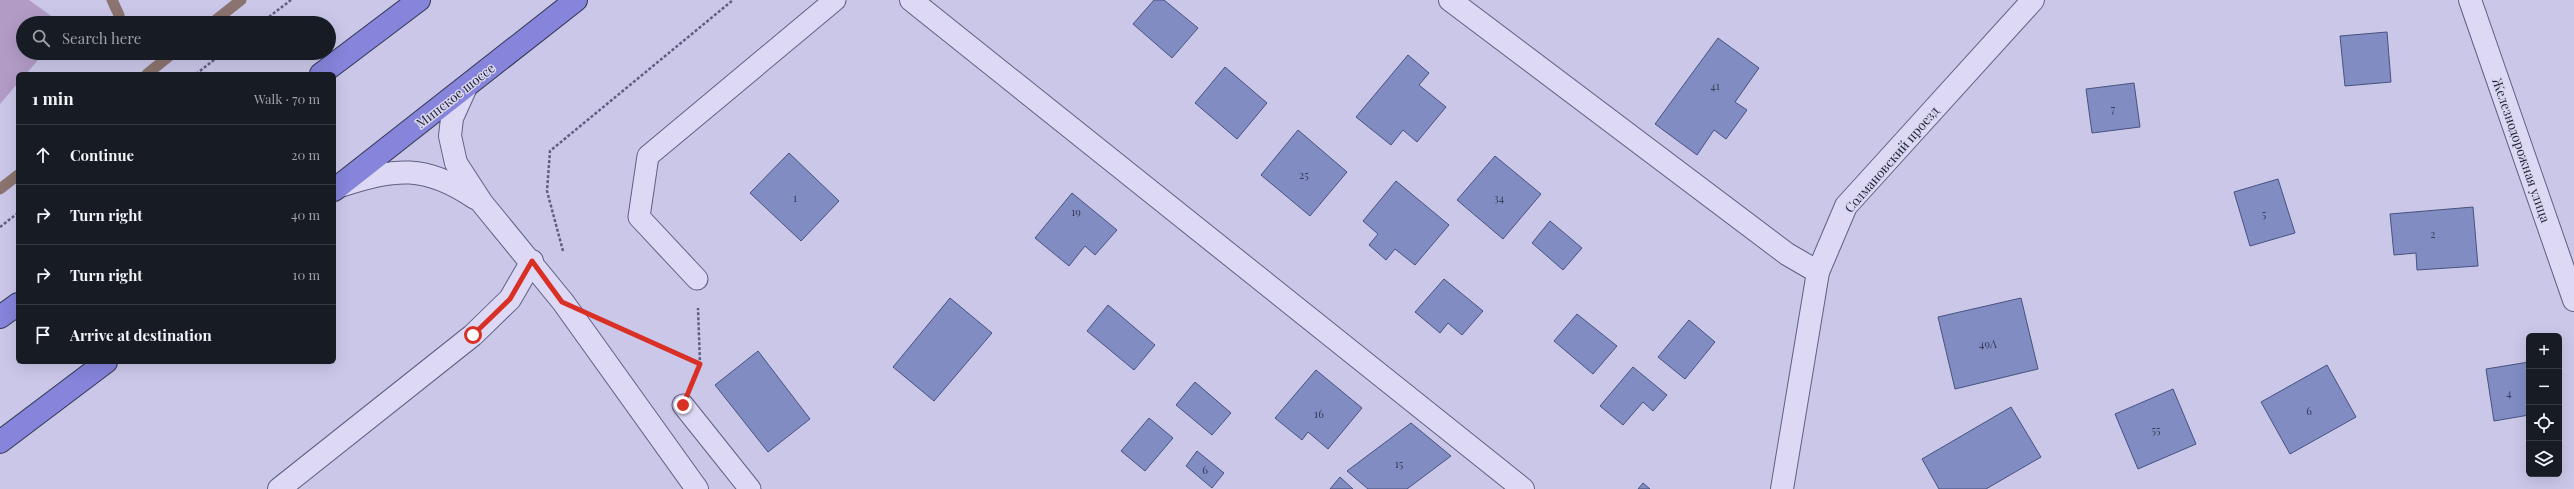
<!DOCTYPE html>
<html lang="en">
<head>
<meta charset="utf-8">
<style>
	:root { --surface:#171b24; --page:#242831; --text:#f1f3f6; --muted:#9ea1a6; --line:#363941 }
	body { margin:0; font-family:"Playfair Display",serif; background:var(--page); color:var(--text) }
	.controls { position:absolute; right:12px; bottom:12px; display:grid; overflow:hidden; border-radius:6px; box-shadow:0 4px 16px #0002 }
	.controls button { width:36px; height:36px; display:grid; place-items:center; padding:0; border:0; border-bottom:1px solid var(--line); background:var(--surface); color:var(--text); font:20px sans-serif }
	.stop { position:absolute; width:12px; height:12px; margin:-9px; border:3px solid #d93025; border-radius:50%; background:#fff }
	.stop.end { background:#d93025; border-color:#fff; box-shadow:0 1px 4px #0008 }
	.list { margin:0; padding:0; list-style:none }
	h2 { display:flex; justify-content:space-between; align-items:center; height:52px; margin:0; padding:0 16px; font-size:17px }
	h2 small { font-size:13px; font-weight:400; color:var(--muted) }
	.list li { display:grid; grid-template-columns:26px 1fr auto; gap:12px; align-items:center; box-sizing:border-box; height:60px; padding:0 16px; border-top:1px solid var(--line) }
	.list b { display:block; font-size:15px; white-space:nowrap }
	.list em { font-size:13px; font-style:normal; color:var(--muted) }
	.icon { flex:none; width:22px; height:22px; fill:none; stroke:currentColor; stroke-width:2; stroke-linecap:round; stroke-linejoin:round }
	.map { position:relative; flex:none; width:2574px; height:489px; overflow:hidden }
	.search { position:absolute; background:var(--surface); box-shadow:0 4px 16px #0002; left:16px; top:16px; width:320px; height:44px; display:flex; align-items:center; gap:10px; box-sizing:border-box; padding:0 14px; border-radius:22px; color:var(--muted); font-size:15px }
	.panel { position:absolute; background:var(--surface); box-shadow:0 4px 16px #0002; left:16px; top:72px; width:320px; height:292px; border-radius:6px }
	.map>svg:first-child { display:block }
</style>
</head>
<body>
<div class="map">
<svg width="2574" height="489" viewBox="0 0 2574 489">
	<rect width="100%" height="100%" fill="#cbc7e9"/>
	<!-- green -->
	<path fill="#b29cc6" d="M0 0H29L61 23H23V53H44L26 74H18V83L0 104Z"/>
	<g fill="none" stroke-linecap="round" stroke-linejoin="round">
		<!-- stream -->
		<g stroke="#8b746f" stroke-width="11">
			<path d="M112 0 119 15"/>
			<path d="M212 23 241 0"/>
			<path d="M147 74 173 53"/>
			<path d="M0 189 18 175"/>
		</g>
	</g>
	<!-- building -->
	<g fill="#818cc3" stroke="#47527f">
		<path d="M1154 0H1164L1198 28 1172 58 1133 24Z"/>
		<path d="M2387 32 2391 82 2345 86 2340 36Z"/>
		<path d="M1718 38 1759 68 1735 102 1747 110 1726 139 1714 130 1697 155 1655 124Z"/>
		<path d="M1408 55 1429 73 1419 85 1446 107 1417 142 1403 130 1391 145 1356 117Z"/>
		<path d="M1225 67 1267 103 1237 139 1195 103Z"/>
		<path d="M2134 83 2140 127 2092 133 2086 89Z"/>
		<path d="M1298 130 1347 172 1310 216 1261 175Z"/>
		<path d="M789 153 839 201 801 241 750 193Z"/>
		<path d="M1495 156 1541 194 1503 239 1457 200Z"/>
		<path d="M2278 179 2295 233 2250 246 2234 192Z"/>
		<path d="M1396 181 1449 225 1415 265 1395 249 1386 260 1369 245 1378 234 1363 221Z"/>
		<path d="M1072 193 1117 230 1095 255 1085 246 1069 266 1035 238Z"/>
		<path d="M2473 207 2478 266 2417 270 2416 253 2394 255 2390 214Z"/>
		<path d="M1550 221 1582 248 1563 270 1532 243Z"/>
		<path d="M1444 279 1483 311 1462 335 1448 323 1440 333 1415 312Z"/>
		<path d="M950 298 992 333 934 401 893 367Z"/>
		<path d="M2021 298 2038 369 1955 389 1938 317Z"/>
		<path d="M1108 305 1155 345 1134 370 1087 331Z"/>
		<path d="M1577 314 1617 346 1593 374 1554 341Z"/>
		<path d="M1689 320 1715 342 1685 379 1658 357Z"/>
		<path d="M758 351 810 419 768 452 715 385Z"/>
		<path d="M2529 362V415L2494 421 2486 369Z"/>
		<path d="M2327 365 2356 417 2290 454 2261 402Z"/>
		<path d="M1633 367 1667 395 1653 411 1643 402 1623 425 1600 406Z"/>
		<path d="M1316 370 1362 408 1328 449 1308 432 1302 440 1275 418Z"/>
		<path d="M1195 382 1231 413 1212 435 1176 405Z"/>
		<path d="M2173 389 2196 444 2138 469 2115 414Z"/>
		<path d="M2011 407 2041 457 1986 489H1939L1922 459Z"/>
		<path d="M1149 418 1173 438 1145 471 1121 451Z"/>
		<path d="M1411 423 1451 456 1407 489H1368L1347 471Z"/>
		<path d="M1197 451 1224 473 1212 488 1186 466Z"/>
		<path d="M1340 477 1353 489H1330Z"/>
		<path d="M1643 483 1650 489H1638Z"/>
	</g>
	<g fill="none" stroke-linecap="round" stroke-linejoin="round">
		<defs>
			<g id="service">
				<path d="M697 279 639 217 648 156 835 0"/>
				<path d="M683 405 750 489"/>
			</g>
			<g id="minor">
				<path d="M911 0 1523 489"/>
				<path d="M1450 0 1787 254 1818 272"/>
				<path d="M2470 0 2574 300"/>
				<path d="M466 87 452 118 450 136 456 163 482 203 563 302 697 489"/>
				<path d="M340 186C396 168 425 164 475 198"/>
				<path d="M279 489 473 335 510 299 532 261"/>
				<path d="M1782 489 1818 272 1846 206 2033 0"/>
			</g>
			<g id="trunk">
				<path d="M321 74 419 0"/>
				<path d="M334 190 576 0"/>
				<path d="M0 317 18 304"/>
				<path d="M0 442 106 362"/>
			</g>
		</defs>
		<!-- service casing -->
		<use href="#service" stroke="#5e6083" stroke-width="23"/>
		<!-- minor casing -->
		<use href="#minor" stroke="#5e6083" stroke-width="24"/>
		<!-- trunk casing -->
		<use href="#trunk" stroke="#323651" stroke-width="24"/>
		<!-- path -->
		<g stroke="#5e6083" stroke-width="2.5" stroke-dasharray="3 2" stroke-linecap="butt">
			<path d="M261 23 291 0"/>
			<path d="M196 74 223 53"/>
			<path d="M0 227 18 213"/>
			<path d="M563 251 547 191 550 151 733 0"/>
			<path d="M620 328 700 364"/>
			<path d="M694 379 700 364 698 308"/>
		</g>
		<!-- service -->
		<use href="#service" stroke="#ddd9f5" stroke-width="21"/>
		<!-- minor -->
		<use href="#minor" stroke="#ddd9f5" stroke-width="22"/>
		<!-- trunk -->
		<use href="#trunk" stroke="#8684db" stroke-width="22"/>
	</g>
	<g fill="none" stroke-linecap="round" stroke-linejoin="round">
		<!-- route -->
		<path stroke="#d93025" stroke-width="5" d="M473 335 510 299 532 261 562 302 700 364 683 405"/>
	</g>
	<g text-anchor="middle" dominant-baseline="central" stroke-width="3" stroke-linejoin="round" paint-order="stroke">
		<!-- number labels -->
		<g font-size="11" fill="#383c58">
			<text x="1715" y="85">41</text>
			<text x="2113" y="108">7</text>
			<text x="1304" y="174">25</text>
			<text x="795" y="197">1</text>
			<text x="1499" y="197">34</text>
			<text x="1076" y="211">19</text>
			<text x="2264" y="213">5</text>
			<text x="2433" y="233">2</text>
			<text x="1988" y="343">49А</text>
			<text x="2509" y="392">4</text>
			<text x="2309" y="410">6</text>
			<text x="1319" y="413">16</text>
			<text x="2156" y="429">55</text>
			<text x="1399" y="463">15</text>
			<text x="1205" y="469">6</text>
		</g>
		<!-- street labels -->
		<g font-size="13" fill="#202235" stroke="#d9d6f1">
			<text transform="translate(455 95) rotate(-38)">Минское шоссе</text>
			<text transform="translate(2522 150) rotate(71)">Железнодорожная улица</text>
			<text transform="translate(1891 159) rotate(-49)">Солмановский проезд</text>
		</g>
	</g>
</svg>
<div class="controls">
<button>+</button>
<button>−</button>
<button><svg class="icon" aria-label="locate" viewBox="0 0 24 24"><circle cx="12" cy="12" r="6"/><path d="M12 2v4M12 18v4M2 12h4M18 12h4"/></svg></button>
<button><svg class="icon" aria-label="layers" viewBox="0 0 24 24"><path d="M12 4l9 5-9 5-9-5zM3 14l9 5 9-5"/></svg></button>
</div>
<div class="stop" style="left:473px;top:335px"></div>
<div class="stop end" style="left:683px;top:405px"></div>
<div class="search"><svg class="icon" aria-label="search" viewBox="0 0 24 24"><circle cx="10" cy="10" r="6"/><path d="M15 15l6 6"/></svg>Search here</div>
<section class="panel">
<h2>1 min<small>Walk · 70 m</small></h2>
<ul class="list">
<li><svg class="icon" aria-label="ahead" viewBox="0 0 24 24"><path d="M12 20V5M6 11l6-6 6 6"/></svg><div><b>Continue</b></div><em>20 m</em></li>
<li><svg class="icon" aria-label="right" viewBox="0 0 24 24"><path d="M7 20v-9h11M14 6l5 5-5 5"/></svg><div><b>Turn right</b></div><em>40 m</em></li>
<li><svg class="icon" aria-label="right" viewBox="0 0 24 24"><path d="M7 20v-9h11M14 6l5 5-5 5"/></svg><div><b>Turn right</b></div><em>10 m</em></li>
<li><svg class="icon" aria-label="arrive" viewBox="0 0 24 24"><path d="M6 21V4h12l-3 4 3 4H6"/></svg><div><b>Arrive at destination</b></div></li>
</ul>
</section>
</div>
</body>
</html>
